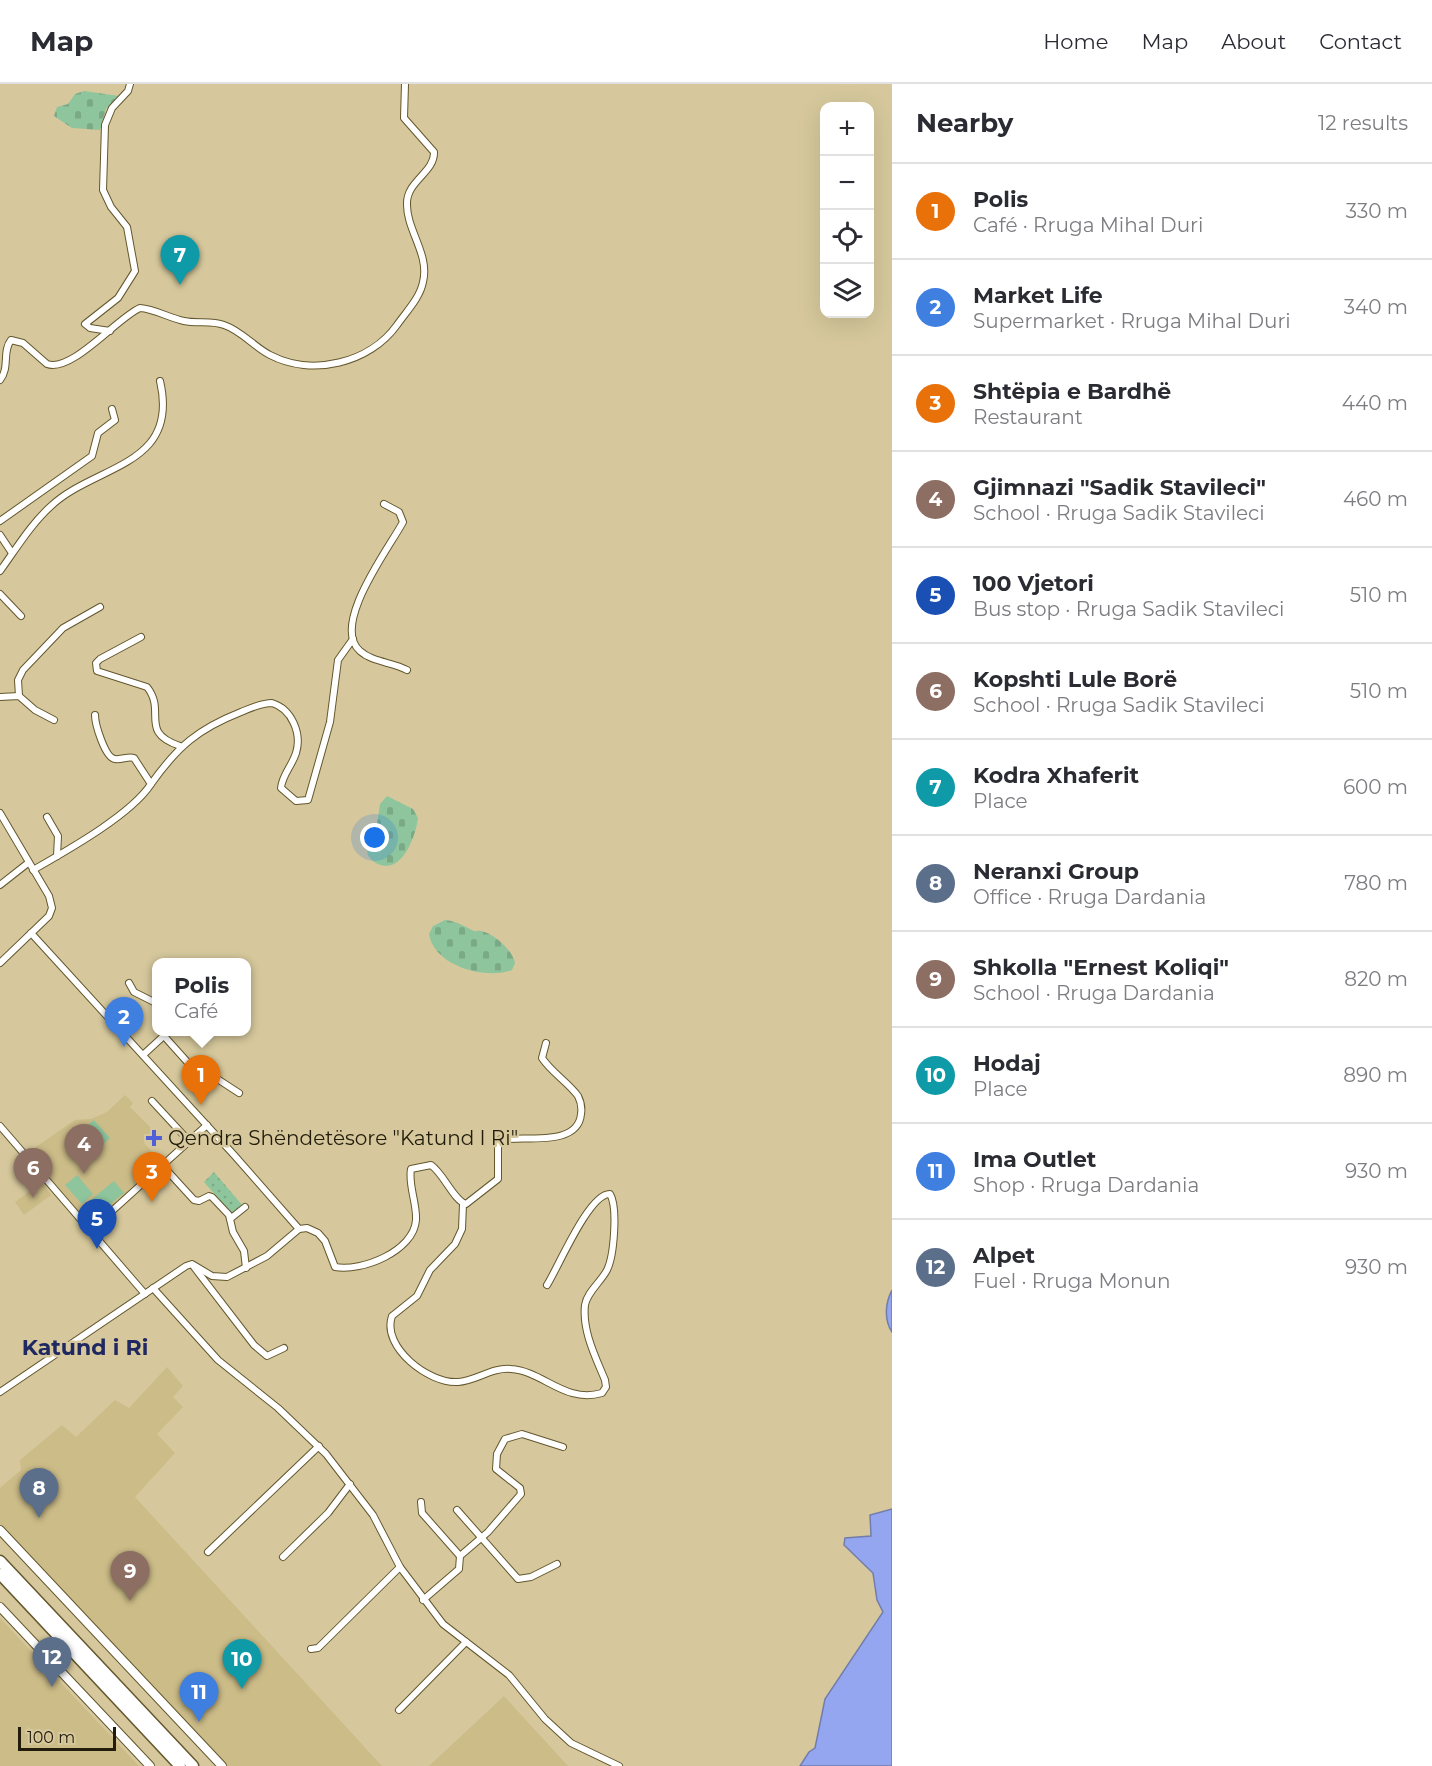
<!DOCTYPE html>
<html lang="en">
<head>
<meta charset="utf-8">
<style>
	:root { --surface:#fff; --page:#f7f7f7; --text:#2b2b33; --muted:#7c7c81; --line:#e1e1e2; --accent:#b45309 }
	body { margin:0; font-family:Montserrat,sans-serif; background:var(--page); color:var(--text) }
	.controls { position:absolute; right:18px; top:18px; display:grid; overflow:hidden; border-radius:12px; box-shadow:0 6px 24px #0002 }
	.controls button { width:54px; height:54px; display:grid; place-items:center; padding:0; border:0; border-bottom:2px solid var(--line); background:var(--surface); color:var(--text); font:30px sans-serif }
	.scale { position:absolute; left:18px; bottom:15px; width:98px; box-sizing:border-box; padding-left:6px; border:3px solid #211c0b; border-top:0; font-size:16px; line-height:21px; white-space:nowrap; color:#211c0b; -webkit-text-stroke:4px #d6c89c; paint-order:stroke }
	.you { position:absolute; left:375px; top:754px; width:21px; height:21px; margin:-15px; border:4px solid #fff; border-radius:50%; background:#1a73e8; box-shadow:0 0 0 9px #1a73e833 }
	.badge { display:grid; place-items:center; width:39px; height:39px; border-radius:50%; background:var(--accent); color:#fff; font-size:20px; font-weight:700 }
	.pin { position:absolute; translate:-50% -50px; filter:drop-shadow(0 2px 3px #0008) }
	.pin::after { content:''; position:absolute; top:32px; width:21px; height:18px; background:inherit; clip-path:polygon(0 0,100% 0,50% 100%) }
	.popup { position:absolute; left:152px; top:874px; width:99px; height:78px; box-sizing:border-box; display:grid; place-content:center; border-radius:12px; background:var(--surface); filter:drop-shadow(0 2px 4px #0005); font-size:20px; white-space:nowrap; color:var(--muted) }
	.popup b { font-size:22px; color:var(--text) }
	.popup::after { content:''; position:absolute; left:50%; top:100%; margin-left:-12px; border:12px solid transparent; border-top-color:var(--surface) }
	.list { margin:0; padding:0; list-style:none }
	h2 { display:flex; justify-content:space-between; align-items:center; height:78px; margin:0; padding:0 24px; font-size:26px }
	h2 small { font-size:20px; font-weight:400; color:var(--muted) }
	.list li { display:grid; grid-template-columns:39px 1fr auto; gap:18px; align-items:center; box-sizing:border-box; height:96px; padding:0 24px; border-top:2px solid var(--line) }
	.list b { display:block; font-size:22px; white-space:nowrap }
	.list p { margin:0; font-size:20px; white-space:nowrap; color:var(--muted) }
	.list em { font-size:20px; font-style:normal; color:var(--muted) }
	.icon { flex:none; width:33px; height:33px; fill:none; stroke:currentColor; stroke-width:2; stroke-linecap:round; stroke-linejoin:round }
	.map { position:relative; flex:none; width:892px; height:1682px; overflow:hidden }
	header { display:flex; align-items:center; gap:36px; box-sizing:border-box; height:84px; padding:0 30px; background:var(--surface); border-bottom:2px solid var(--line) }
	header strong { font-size:28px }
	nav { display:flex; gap:33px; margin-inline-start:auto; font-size:21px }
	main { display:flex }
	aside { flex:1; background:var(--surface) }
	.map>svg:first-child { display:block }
</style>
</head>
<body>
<header>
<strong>Map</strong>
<nav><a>Home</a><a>Map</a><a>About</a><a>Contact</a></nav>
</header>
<main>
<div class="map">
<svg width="892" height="1682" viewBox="0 0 892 1682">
	<defs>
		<pattern id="grass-dots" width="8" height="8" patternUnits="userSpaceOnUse" patternTransform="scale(1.5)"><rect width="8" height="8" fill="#8ec59d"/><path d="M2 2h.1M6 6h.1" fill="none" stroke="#7aa986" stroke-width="1.8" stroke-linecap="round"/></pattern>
		<pattern id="cemetery-stones" width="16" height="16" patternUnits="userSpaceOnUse" patternTransform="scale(1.5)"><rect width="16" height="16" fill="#8ec59d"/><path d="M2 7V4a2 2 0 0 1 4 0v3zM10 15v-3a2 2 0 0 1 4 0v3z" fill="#7aa986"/></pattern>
	</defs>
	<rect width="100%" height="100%" fill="#d6c89c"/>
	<!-- built -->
	<g fill="#ccbc88">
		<path d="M125 1011 133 1019 130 1023 155 1048 144 1059 161 1077 90 1141 27 1069 75 1036 91 1035 107 1028Z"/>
		<path d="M42 1098 51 1111 24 1131 15 1118Z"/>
		<path d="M167 1283 183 1302 173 1313 183 1323 157 1350 175 1369 135 1413 382 1682H223L0 1446V1404L21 1386 20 1376 62 1341 76 1353 115 1316 129 1324Z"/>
		<path d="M0 1534 139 1682H0Z"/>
		<path d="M504 1612 568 1682H429Z"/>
	</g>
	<!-- grass -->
	<path fill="url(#grass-dots)" d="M214 1088 243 1122 233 1131 204 1098Z"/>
	<!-- cemetery -->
	<g fill="url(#cemetery-stones)">
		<path d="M84 7 119 12 106 25 100 46 72 44 54 32 57 23 68 20 75 10Z"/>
		<path d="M387 712 413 725 418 734C416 751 403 788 381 781 374 779 370 775 367 769L376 747 380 720Z"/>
		<path d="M445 836C456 837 462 841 472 846 478 849 475 846 481 847 494 849 513 867 515 879L512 886C485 896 434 882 429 850L433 842Z"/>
	</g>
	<!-- pitch -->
	<g fill="#8ec59d">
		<path d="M94 1036 110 1054 100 1063 83 1045Z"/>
		<path d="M77 1091 93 1110 82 1120 65 1101Z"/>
		<path d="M114 1097 124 1109 97 1131 87 1119Z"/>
	</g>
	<!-- water -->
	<g fill="#94a6f0" stroke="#727dab" stroke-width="1.5">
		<path d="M892 1206V1248C884 1236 885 1219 892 1206Z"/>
		<path d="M892 1425V1682H800L809 1668 815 1664 825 1615 883 1528 877 1516 873 1489 844 1461 845 1454 871 1452 870 1431Z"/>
	</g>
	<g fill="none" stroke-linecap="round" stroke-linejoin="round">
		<defs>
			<g id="street">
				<path d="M110 247 90 244 85 240 118 214 135 187 127 143 111 123 103 106 105 41 112 24 128 7 130 0"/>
				<path d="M0 296C10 284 2 267 11 256L23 259 47 280C72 289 118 233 140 224 155 225 169 234 184 237 197 240 211 236 224 241 242 247 254 263 270 271 312 293 370 279 397 241 406 228 420 214 423 198 430 170 406 146 407 119 407 97 435 88 434 68L404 34 405 0"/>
				<path d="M384 420 399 428 403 438C390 463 330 541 360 567 372 578 392 578 407 586"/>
				<path d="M0 437 92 372 98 349 115 336 112 325"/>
				<path d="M0 451 12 469"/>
				<path d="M0 487C16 465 31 440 51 422 96 380 180 383 160 297"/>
				<path d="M0 510 21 532"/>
				<path d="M141 553 100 575 96 579 97 587 147 603C167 628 138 648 180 662"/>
				<path d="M19 612 18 596 23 586 63 544 100 523"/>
				<path d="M0 613 19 612 35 626 54 636"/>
				<path d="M151 700C178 662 198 645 241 628 251 624 261 619 272 619 292 625 302 650 296 669 292 682 282 691 281 704L296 717 308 716 330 638 338 576 353 555"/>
				<path d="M0 729 49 812 52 824 49 832 0 879"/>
				<path d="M47 733 58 752 57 772"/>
				<path d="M33 786C66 767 131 731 151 700L134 674C128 672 122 676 115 675 105 674 95 640 95 631"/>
				<path d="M0 801 28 779"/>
				<path d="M31 849 234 1071 299 1145"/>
				<path d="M129 899 134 908 156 919"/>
				<path d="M164 952 198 990 219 996 239 1009"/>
				<path d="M143 971 168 948"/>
				<path d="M152 1017 189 1057"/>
				<path d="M0 1042 145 1210"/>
				<path d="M162 1081 194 1116 199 1117 209 1112 212 1113 229 1131 233 1148 244 1167 246 1184"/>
				<path d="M463 1120 462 1145 455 1160 430 1186 417 1212 392 1232C381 1263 429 1300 458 1298 476 1297 492 1283 511 1285 543 1287 565 1320 602 1309L606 1303 605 1296C596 1274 582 1247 585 1221 587 1208 601 1198 607 1186 614 1172 618 1123 610 1110 589 1109 558 1184 547 1201"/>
				<path d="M230 1135 245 1123"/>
				<path d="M91 1146 207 1041"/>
				<path d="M194 1183 254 1261 267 1272 284 1264"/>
				<path d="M153 1204 218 1276 278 1324 326 1370 373 1431 400 1483 443 1540 509 1591 545 1635 571 1659 619 1682"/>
				<path d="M0 1308 186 1182 192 1180 212 1192 227 1193 267 1172 299 1145 307 1144 318 1149 325 1157 335 1183C362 1188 414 1167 416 1136 417 1119 408 1101 411 1085L431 1081C444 1090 454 1117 466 1120L498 1095V1056C522 1051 578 1064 581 1030 582 1024 581 1018 578 1012 568 998 552 989 542 974L546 959"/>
				<path d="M421 1418 422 1429 460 1472"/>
				<path d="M457 1426 518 1495 531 1493 557 1480"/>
				<path d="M208 1468 319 1362"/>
				<path d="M283 1473 328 1429 350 1400"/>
				<path d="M423 1516 459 1485 460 1472 488 1448 521 1410 520 1404 496 1385 497 1370 505 1355 522 1350 563 1363"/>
				<path d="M311 1565 318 1564 400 1483"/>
				<path d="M399 1626 466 1558"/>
			</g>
			<g id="secondary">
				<path d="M0 1446 222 1682"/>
				<path d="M0 1523 150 1682"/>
			</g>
			<g id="highway">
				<path d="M0 1477 193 1682"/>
				<path d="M0 1490 180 1682"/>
			</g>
		</defs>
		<!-- street casing -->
		<use href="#street" stroke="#63572d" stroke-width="8"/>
		<!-- secondary casing -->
		<use href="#secondary" stroke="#63572d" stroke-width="10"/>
		<!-- highway casing -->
		<use href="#highway" stroke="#63572d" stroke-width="13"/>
		<!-- street -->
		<use href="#street" stroke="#fff" stroke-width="6"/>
		<!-- secondary -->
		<use href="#secondary" stroke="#fff" stroke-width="8"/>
		<!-- highway -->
		<use href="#highway" stroke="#fff" stroke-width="10"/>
	</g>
	<!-- markers -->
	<path fill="#5061d7" stroke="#d6c89c" stroke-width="2" d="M151 1045h6v6h6v6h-6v6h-6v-6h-6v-6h6z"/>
	<g text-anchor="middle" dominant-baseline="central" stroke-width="5" stroke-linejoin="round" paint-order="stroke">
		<!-- poi labels -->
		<g font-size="20" fill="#211c0b" stroke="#d6c89c" text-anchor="start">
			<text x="168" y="1054">Qendra Shëndetësore "Katund I Ri"</text>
		</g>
		<!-- quarter labels -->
		<g font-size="22" font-weight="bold" fill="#202861" stroke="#d6c89c">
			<text x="85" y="1263">Katund i Ri</text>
		</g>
	</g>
</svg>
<div class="controls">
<button>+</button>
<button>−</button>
<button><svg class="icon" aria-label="locate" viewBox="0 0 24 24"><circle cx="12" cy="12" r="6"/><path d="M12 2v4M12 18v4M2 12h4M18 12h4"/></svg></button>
<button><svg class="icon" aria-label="layers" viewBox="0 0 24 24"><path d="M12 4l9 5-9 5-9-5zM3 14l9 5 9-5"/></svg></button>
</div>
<div class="scale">100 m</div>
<div class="you"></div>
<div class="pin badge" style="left:201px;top:1021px;background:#e8710a">1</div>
<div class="popup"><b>Polis</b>Café</div>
<div class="pin badge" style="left:124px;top:963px;background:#3f7fe0">2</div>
<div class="pin badge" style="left:152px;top:1118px;background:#e8710a">3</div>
<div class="pin badge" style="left:84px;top:1090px;background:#8d6e63">4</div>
<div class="pin badge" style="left:97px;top:1165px;background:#1a4fb4">5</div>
<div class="pin badge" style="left:33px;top:1114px;background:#8d6e63">6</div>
<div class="pin badge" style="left:180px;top:201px;background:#0f9aa8">7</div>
<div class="pin badge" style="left:39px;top:1434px;background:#5c6f8a">8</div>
<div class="pin badge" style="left:130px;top:1517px;background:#8d6e63">9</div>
<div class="pin badge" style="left:242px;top:1605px;background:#0f9aa8">10</div>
<div class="pin badge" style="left:199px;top:1638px;background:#3f7fe0">11</div>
<div class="pin badge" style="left:52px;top:1603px;background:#5c6f8a">12</div>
</div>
<aside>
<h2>Nearby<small>12 results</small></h2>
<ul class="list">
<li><span class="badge" style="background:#e8710a">1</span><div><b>Polis</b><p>Café · Rruga Mihal Duri</p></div><em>330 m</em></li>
<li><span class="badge" style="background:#3f7fe0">2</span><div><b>Market Life</b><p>Supermarket · Rruga Mihal Duri</p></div><em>340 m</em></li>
<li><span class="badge" style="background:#e8710a">3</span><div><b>Shtëpia e Bardhë</b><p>Restaurant</p></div><em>440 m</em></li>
<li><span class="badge" style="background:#8d6e63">4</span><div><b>Gjimnazi &quot;Sadik Stavileci&quot;</b><p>School · Rruga Sadik Stavileci</p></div><em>460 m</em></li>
<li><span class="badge" style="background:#1a4fb4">5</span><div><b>100 Vjetori</b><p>Bus stop · Rruga Sadik Stavileci</p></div><em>510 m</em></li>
<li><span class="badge" style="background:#8d6e63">6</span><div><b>Kopshti Lule Borë</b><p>School · Rruga Sadik Stavileci</p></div><em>510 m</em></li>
<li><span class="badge" style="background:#0f9aa8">7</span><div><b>Kodra Xhaferit</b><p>Place</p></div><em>600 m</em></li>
<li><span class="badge" style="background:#5c6f8a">8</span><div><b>Neranxi Group</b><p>Office · Rruga Dardania</p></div><em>780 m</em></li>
<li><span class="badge" style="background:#8d6e63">9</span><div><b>Shkolla &quot;Ernest Koliqi&quot;</b><p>School · Rruga Dardania</p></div><em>820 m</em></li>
<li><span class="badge" style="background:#0f9aa8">10</span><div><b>Hodaj</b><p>Place</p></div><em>890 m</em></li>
<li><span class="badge" style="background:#3f7fe0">11</span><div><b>Ima Outlet</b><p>Shop · Rruga Dardania</p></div><em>930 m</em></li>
<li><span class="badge" style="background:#5c6f8a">12</span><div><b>Alpet</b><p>Fuel · Rruga Monun</p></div><em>930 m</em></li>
</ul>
</aside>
</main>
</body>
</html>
